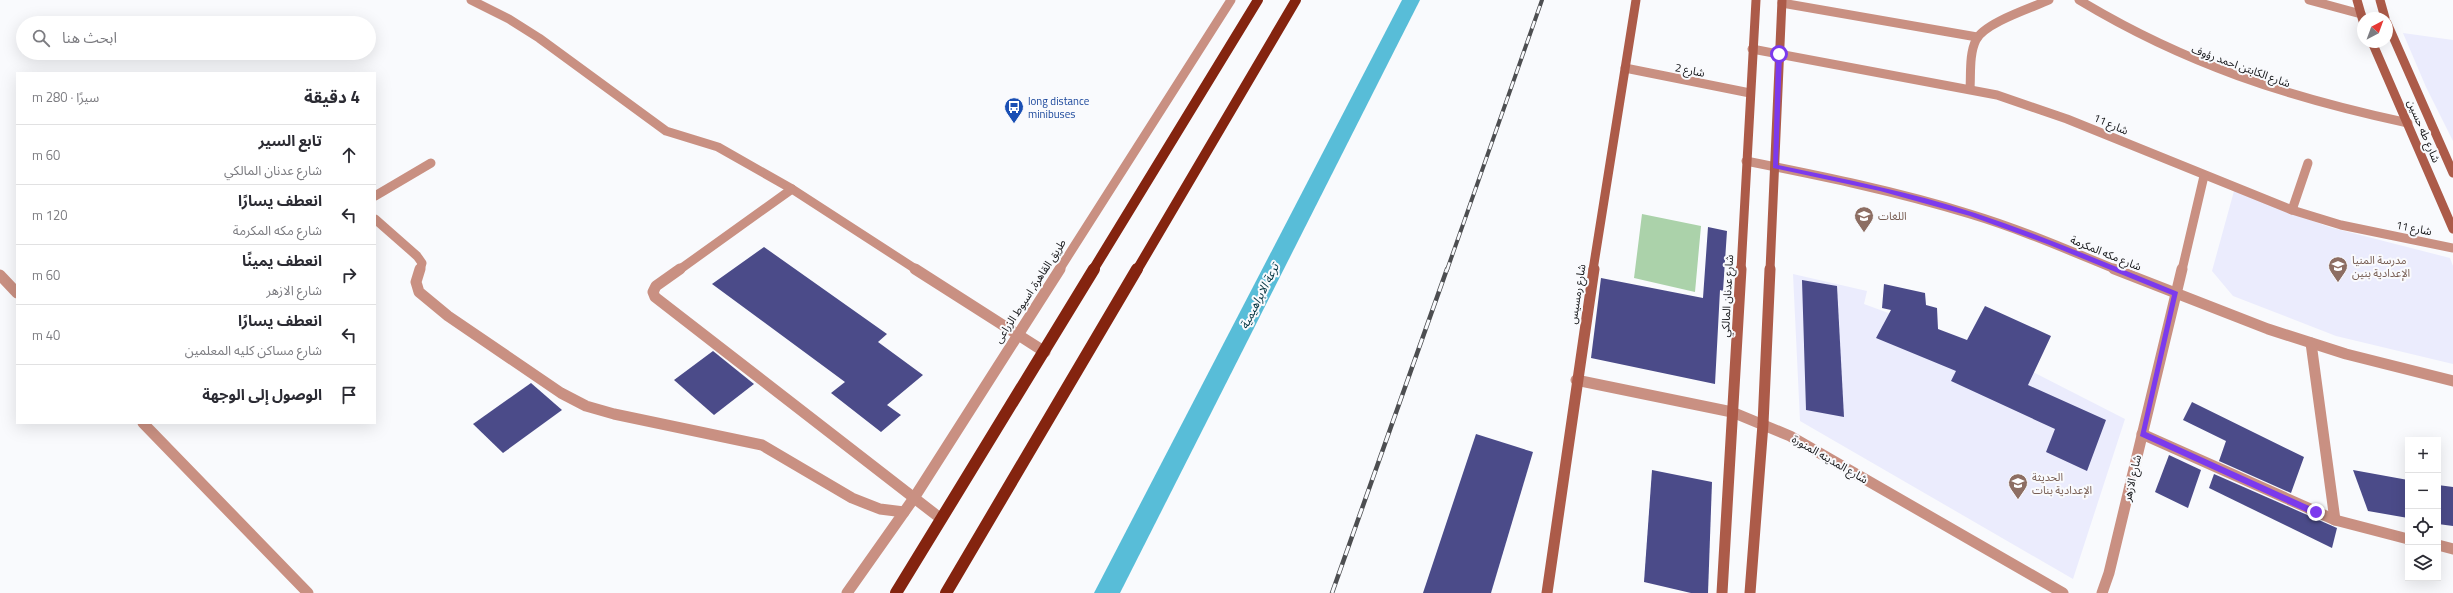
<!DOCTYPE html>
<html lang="ar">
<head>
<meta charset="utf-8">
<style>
	:root { --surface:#fff; --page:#f2f2f3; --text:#2b2b33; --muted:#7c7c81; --line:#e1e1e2 }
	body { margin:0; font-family:"Titillium Web","Noto Sans Arabic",sans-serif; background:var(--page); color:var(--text); direction:rtl }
	.controls { position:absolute; right:12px; bottom:12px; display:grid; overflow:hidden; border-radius:0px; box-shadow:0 4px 16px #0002 }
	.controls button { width:36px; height:36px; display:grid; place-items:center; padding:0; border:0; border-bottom:1px solid var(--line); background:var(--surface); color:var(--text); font:20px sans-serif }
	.compass { position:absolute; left:2357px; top:12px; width:36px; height:36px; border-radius:50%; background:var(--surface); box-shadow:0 4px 16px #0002; rotate:41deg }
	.stop { position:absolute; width:12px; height:12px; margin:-9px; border:3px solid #7c3aed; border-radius:50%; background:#fff }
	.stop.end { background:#7c3aed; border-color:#fff; box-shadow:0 1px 4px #0008 }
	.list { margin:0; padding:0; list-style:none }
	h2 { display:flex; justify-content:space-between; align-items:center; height:52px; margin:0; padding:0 16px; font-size:17px }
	h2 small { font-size:13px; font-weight:400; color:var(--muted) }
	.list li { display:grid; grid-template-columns:26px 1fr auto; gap:12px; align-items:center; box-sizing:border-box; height:60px; padding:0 16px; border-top:1px solid var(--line) }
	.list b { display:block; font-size:15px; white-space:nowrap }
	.list p { margin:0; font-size:13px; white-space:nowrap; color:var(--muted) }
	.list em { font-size:13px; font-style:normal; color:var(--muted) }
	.icon { flex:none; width:22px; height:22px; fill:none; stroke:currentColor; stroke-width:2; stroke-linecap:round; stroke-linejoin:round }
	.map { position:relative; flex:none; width:2453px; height:593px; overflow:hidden; direction:ltr }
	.search { position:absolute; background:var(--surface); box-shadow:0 4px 16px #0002; left:16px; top:16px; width:360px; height:44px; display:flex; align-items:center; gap:10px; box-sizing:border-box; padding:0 14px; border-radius:22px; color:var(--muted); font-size:15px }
	.panel { position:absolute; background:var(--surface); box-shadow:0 4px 16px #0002; left:16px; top:72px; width:360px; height:352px; border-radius:0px; direction:rtl }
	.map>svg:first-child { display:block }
</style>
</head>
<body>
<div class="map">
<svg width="2453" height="593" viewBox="0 0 2453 593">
	<rect width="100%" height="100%" fill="#f9fafd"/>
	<!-- built -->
	<g fill="#ebecfd">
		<path d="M2403 33 2453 40V141L2426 87Z"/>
		<path d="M2234 191 2329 227 2450 258 2453 266V364L2336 336 2233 296 2212 271Z"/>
		<path d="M1793 274 1867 291 1864 304 1994 352 2125 419 2073 579 1800 421Z"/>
	</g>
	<!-- green -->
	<path fill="#abd2aa" d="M1642 214 1701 226 1695 292 1634 278Z"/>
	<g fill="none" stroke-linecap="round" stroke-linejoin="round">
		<!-- canal -->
		<path fill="#58bdd8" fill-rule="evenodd" d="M1402 0H1420L1120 593H1094Z"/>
	</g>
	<!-- building -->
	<g fill="#4b4b89">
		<path d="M1708 227 1727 231 1723 291 1720 290 1715 384 1591 358 1601 278 1703 298Z"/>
		<path d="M764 247 887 334 878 342 923 375 887 405 901 415 881 432 831 393 845 382 712 284Z"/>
		<path d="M1802 280 1837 286 1844 417 1806 410Z"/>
		<path d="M1884 284 1925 293 1926 305 1937 308 1938 329 1967 340 1985 306 2051 336 2028 385 2106 420 2087 471 2046 452 2055 429 1951 381 1956 371 1876 338 1891 310 1882 308Z"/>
		<path d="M713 351 754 384 714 415 674 380Z"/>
		<path d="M531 383 562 410 503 453 473 424Z"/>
		<path d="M2192 402 2304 457 2291 493 2219 461 2226 441 2183 420Z"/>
		<path d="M1476 434 1533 452 1491 593H1423Z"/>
		<path d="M2169 455 2201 470 2188 508 2155 492Z"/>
		<path d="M1652 470 1712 482 1708 593H1691L1644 582Z"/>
		<path d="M2353 470 2408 480V518L2368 511Z"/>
		<path d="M2214 474 2337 528 2332 548 2209 488Z"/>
		<path d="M2438 485 2453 487V526L2438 524Z"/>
	</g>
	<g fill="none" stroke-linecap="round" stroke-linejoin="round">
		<!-- service -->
		<path stroke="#c99082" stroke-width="9" d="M2292 210 2308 163"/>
		<!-- minor-far1 -->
		<g stroke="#c99082" stroke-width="9">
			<path d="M471 0 509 19 539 38 666 131 718 147 792 189 917 270"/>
			<path d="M2079 0C2185 64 2287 97 2408 123"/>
			<path d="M2309 0 2361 14"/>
			<path d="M1782 3 1977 37"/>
			<path d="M1752 49 1997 95 2067 119 2292 210 2341 225 2453 248"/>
			<path d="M1625 68 1750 93"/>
			<path d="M1970 89C1971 74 1969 54 1976 40 1984 23 2031 8 2049 0"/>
			<path d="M1746 161C1821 176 1896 191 1970 214 2020 229 2068 250 2117 270"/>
			<path d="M375 196 431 163"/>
			<path d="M375 219 417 256 422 263 420 270"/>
			<path d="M679 270 792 189"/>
			<path d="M1059 270 1231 0"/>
			<path d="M2182 270 2204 176"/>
		</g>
		<!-- minor -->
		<g stroke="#c99082" stroke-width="11">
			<path d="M420 269 416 282 419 292 448 316 561 393 586 406 614 414 762 445 852 498 880 509 904 512"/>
			<path d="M680 269 656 286 653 292 655 297 940 518"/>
			<path d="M915 269 1045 352"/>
			<path d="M2114 269 2268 329 2346 354 2453 381"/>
			<path d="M0 275 17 293"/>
			<path d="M2311 343 2335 520"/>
			<path d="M1576 380 1732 412 1790 436 2063 593"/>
			<path d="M143 423 308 593"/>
			<path d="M2142 434 2335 520 2408 539"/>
			<path d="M2438 545 2453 549"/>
			<path d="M847 593 914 498 1060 269"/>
			<path d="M2102 593 2109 573 2182 269"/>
		</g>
		<!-- secondary-far1 -->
		<g stroke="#ac5b49" stroke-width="9">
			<path d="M2357 0 2363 21"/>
			<path d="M2380 0 2385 18"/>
			<path d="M2387 23 2453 173"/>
			<path d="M2372 42 2453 229"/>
			<path d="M1593 270 1636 0"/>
			<path d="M1741 270 1756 0"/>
			<path d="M1770 270 1782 0"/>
		</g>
		<!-- secondary -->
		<g stroke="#ac5b49" stroke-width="11">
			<path d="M1547 593 1594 269"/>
			<path d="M1722 593 1741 269"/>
			<path d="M1750 593 1763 424 1770 269"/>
		</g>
		<!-- trunk-far1 -->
		<g stroke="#84240f" stroke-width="10">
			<path d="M1093 270 1258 0"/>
			<path d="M1137 270 1296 0"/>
		</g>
		<!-- trunk -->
		<g stroke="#84240f" stroke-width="12">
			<path d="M896 593 1094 269"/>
			<path d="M946 593 1137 269"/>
		</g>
		<defs>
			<path id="rail-far1" d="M1447 270 1542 0"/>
			<path id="rail" d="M1332 593 1447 269"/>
		</defs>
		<!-- rail-far1 casing -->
		<use href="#rail-far1" stroke="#4d4e51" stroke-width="4"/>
		<!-- rail casing -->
		<use href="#rail" stroke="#4d4e51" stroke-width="4.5"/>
		<!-- rail-far1 -->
		<use href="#rail-far1" stroke="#f9fafd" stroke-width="2.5" stroke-dasharray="8" stroke-linecap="butt"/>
		<!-- rail -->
		<use href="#rail" stroke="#f9fafd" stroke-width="3" stroke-dasharray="10" stroke-linecap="butt"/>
	</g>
	<!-- route -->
	<path fill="#7c3aed" d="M1779 52 1782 54 1778 165C1844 179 1911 192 1975 213 2044 236 2111 265 2178 292L2146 432 2318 510V515H2313L2140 436 2172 295 2047 244 1970 216 1880 191 1773 168 1776 54Z"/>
	<!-- icons -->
	<defs>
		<symbol id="bus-pin" viewBox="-11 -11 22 30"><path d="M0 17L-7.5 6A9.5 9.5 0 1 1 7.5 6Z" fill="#1a4fb4" stroke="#f9fafd"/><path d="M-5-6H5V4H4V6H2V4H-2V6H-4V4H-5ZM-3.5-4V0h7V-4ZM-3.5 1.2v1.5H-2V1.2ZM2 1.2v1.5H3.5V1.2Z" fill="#fff"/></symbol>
		<symbol id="school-pin" viewBox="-11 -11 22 30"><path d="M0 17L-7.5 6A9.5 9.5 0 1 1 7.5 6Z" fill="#8d6e63" stroke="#f9fafd"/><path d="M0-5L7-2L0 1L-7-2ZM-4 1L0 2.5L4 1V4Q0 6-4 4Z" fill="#fff"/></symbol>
	</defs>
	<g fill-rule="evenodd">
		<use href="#bus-pin" x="1003" y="96" width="22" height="30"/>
		<use href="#school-pin" x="1853" y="205" width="22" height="30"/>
		<use href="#school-pin" x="2327" y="255" width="22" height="30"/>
		<use href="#school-pin" x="2007" y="472" width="22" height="30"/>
	</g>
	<g text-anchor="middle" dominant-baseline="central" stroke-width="4" stroke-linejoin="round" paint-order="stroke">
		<!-- street labels -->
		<g font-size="11" fill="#141518" stroke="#f9fafd">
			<text transform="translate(2241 66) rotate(20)">شارع الكابتن احمد رؤوف</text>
			<text transform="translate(1690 70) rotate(11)">شارع 2</text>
			<text transform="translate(2111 124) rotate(23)">شارع 11</text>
			<text transform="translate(2424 131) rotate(67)">شارع طه حسين</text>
			<text transform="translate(2414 228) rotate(11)">شارع 11</text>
			<text transform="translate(2106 253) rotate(22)">شارع مكه المكرمة</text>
			<text transform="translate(1030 291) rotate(-57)">طريق القاهرة, اسيوط الزراعى</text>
			<text transform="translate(1577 294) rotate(-81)">شارع رمسيس</text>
			<text transform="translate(1727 296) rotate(-87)">شارع عدنان المالكي</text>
			<text transform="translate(1830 459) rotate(30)">شارع المدينه المنورة</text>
			<text transform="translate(2132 478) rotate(-77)">شارع الازهر</text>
		</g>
		<!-- transit labels -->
		<g font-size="11" fill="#164399" stroke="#f9fafd" text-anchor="start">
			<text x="1028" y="101">long distance<tspan x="1028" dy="13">minibuses</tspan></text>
		</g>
		<!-- education labels -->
		<g font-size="11" fill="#785e54" stroke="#f9fafd" text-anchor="start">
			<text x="1878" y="216">اللغات</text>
			<text x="2352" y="260">مدرسة المنيا<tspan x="2352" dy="13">الإعدادية بنين</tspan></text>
			<text x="2032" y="477">الحديثة<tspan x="2032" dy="13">الإعدادية بنات</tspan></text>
		</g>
		<!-- water labels -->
		<g font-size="12" font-style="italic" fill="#033440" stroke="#f9fafd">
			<text transform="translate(1259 296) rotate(-63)">ترعة الابراهيمية</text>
		</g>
	</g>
</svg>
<div class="controls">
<button>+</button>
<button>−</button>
<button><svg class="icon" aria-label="locate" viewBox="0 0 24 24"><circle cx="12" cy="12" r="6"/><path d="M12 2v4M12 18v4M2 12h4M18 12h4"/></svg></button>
<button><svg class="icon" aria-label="layers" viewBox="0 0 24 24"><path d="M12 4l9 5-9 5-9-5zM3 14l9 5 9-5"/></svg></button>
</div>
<svg class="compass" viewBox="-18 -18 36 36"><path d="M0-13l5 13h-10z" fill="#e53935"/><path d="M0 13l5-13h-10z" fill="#7c7c81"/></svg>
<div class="stop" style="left:1779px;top:54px"></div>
<div class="stop end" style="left:2316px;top:512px"></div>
<div class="search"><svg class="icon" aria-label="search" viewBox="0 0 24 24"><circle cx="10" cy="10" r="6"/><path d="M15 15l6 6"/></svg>ابحث هنا</div>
<section class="panel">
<h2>4 دقيقة<small>سيرًا · 280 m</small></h2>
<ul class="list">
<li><svg class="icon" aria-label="ahead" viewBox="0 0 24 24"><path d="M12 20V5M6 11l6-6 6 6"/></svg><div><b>تابع السير</b><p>شارع عدنان المالكي</p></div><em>60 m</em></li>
<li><svg class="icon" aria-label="left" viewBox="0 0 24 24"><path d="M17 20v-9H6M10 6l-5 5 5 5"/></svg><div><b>انعطف يسارًا</b><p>شارع مكه المكرمة</p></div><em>120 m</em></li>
<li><svg class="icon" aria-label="right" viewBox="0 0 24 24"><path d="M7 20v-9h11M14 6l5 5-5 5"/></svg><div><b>انعطف يمينًا</b><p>شارع الازهر</p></div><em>60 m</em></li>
<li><svg class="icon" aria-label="left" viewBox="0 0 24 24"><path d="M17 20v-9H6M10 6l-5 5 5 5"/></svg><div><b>انعطف يسارًا</b><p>شارع مساكن كليه المعلمين</p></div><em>40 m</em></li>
<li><svg class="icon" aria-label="arrive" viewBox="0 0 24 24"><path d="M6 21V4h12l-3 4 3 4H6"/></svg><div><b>الوصول إلى الوجهة</b></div></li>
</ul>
</section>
</div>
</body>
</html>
